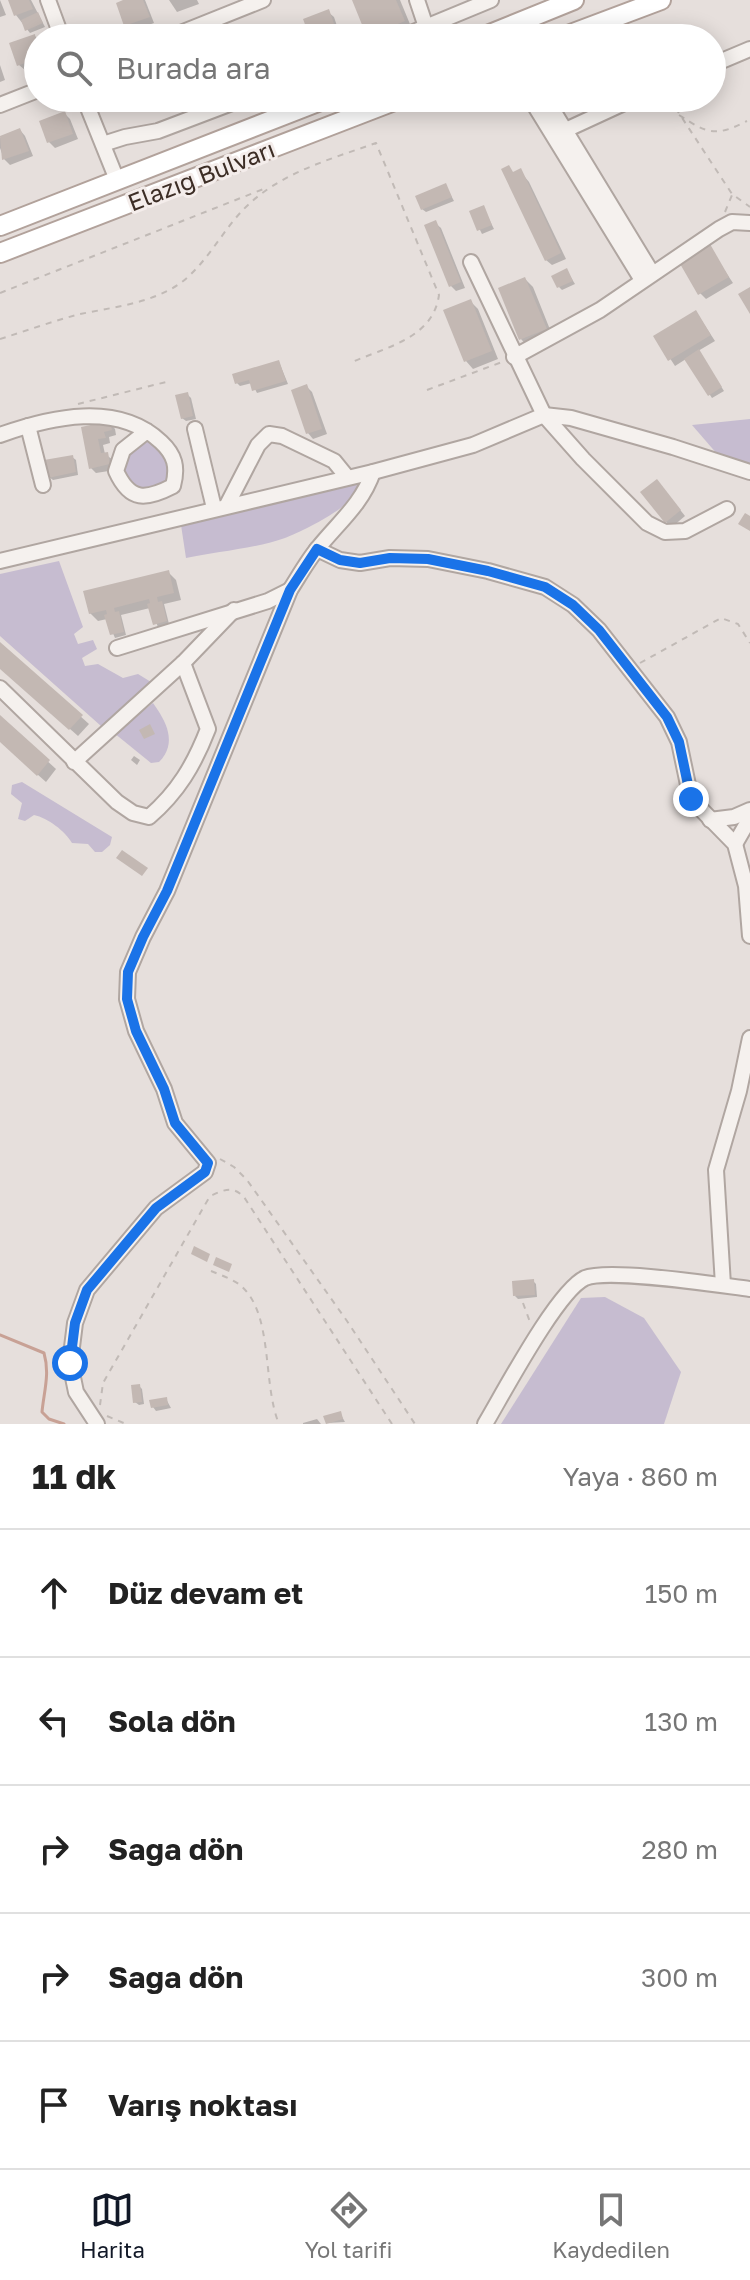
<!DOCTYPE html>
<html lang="tr">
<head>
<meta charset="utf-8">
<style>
	:root { --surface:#fff; --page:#f6f6f6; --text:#222; --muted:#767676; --line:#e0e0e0; --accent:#111827 }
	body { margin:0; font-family:"Golos Text",sans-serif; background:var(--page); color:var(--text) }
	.stop { position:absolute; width:24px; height:24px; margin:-18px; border:6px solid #1a73e8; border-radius:50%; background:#fff }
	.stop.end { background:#1a73e8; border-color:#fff; box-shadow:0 2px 8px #0008 }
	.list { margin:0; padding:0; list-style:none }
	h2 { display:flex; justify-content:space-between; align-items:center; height:104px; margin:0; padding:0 32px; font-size:34px }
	h2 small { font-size:26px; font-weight:400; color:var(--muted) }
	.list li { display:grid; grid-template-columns:52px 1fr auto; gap:24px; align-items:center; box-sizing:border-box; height:128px; padding:0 32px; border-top:2px solid var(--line) }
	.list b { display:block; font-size:30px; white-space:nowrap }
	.list em { font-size:26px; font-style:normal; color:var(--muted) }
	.icon { flex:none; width:44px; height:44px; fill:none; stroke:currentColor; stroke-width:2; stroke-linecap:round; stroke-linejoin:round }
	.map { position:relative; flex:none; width:750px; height:1424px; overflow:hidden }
	.search { position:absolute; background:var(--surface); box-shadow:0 4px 20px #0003; left:24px; right:24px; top:24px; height:88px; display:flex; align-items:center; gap:20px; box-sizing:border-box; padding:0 28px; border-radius:44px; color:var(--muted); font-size:30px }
	.sheet { height:744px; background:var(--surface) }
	nav { display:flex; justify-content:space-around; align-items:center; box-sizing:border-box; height:112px; border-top:2px solid var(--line); background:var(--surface); font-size:22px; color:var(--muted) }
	nav a { display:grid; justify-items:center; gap:4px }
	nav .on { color:var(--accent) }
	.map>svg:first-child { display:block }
</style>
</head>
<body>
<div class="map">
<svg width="750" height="1424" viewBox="0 0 750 1424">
	<rect width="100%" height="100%" fill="#e6dfdc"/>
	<!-- green -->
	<g fill="#c6bcd0">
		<path d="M750 419V463L718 455 692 425Z"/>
		<path d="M151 440C164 451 173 465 168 482 150 489 140 491 123 481L121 466 130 452Z"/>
		<path d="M355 483 361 486C354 506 305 530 285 538 258 548 215 552 186 558L181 525Z"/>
		<path d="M59 561 83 627 74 634 78 644 93 640 97 649 82 658 85 666 98 664 123 678 138 674 151 682 150 687 101 726 0 636V574Z"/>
		<path d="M153 703C166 721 178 743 159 762L151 763 114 733Z"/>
		<path d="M22 782 112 837 110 845 102 852H95L88 844 72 843C65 831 48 818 34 815L25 821 18 819 22 803 11 794 12 785Z"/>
		<path d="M605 1297 644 1318 681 1372 664 1424H501L581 1298Z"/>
	</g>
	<!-- shadow -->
	<g fill="#0003">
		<path d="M0 0 6 15 0 17Z"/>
		<path d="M10 0H31L45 27 30 33 16 15Z"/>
		<path d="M129 0H145L154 23 132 31 126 25 118 4Z"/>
		<path d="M169 0H197L199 4 177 12Z"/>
		<path d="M358 0H400L412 29 391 38H371Z"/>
		<path d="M328 12 334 17 341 38H313Z"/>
		<path d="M35 36 38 40V65L25 70 19 65Z"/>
		<path d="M0 65 5 80 0 82Z"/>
		<path d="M157 98H186L187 101 165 109Z"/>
		<path d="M565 98H578L571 104Z"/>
		<path d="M65 114 70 119 78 139 55 148 49 142Z"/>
		<path d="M20 130 25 136 33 156 10 165 4 159 0 148V138Z"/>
		<path d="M524 176 529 182 566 259 552 265 546 260Z"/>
		<path d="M446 186 454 201 426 212 422 209Z"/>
		<path d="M483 207 494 229 482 234 471 212Z"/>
		<path d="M435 223 441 228 465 288 456 291 451 286Z"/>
		<path d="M709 247 733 283 706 299 700 293Z"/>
		<path d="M567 271 575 284 562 290 559 287Z"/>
		<path d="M525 279 533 287 553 337 528 347 521 339Z"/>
		<path d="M470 301 478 309 498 359 473 369 466 361Z"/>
		<path d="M696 312 715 341 698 351 724 391 712 398 686 359 675 366 656 337Z"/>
		<path d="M279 362 288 384 257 393 252 383 240 386 237 383Z"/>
		<path d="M307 387 312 392 327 434 313 439 308 433Z"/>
		<path d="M187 394 191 398 196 419 186 421 182 418Z"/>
		<path d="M110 423 115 429 116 435 109 437 110 443 103 445 105 454 113 460 115 470 96 473 91 468 83 428Z"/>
		<path d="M72 457 76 460 78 475 53 480 49 477Z"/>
		<path d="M662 487 685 516 672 527 666 522Z"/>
		<path d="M168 572 176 580 181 600 164 604 169 624 158 627 150 608 121 615 126 635 115 638 107 619 98 621 90 613Z"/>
		<path d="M0 644 89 724 78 736 0 667Z"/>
		<path d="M0 718 56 769 46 782 0 741Z"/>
		<path d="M134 756 140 760 137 765 131 760Z"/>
		<path d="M533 1281 536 1284 537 1297 518 1299 515 1296Z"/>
		<path d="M139 1386 142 1389 144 1404 139 1405 135 1402Z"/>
		<path d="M166 1399 171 1408 156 1411 153 1407Z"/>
		<path d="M340 1413 345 1422 327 1423Z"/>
		<path d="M317 1419 321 1424H303V1423Z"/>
	</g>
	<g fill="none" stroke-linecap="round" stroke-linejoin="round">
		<!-- stream -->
		<path stroke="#c8a195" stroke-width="3" d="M0 1335 44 1353C50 1374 44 1391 42 1412L49 1419 64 1424"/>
	</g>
	<!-- building -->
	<g fill="#c3b8b3">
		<path d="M8 0H29L33 9 14 16Z"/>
		<path d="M123 0H143L150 17 124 26 116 3Z"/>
		<path d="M352 0H396L405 21 367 37Z"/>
		<path d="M329 9 337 33 324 38H310L303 19Z"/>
		<path d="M38 12 43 23 25 31 21 20Z"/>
		<path d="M35 34 38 58 17 66 9 43Z"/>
		<path d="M65 111 73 134 47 143 39 121Z"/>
		<path d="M20 128 29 151 2 160 0 136Z"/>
		<path d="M509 165 513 172 521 168 561 253 545 261 501 169Z"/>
		<path d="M446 183 452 197 421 210 415 196Z"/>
		<path d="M484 205 492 225 477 231 469 211Z"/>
		<path d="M436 220 461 282 449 287 424 225Z"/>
		<path d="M710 244 729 277 698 295 679 262Z"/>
		<path d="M567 268 573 281 557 288 551 276Z"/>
		<path d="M525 277 547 329 519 340 498 288Z"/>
		<path d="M750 287V314L738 294Z"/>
		<path d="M471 299 492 351 464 362 443 310Z"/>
		<path d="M696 310 711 335 668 361 653 336Z"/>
		<path d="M699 349 722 387 708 396 684 359Z"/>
		<path d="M279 360 286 381 252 391 249 380 235 384 232 374Z"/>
		<path d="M307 384 322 429 306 434 291 390Z"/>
		<path d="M188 392 193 416 181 419 175 395Z"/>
		<path d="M110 421 112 430 104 432 106 438 98 439 101 453 108 452 110 464 89 469 81 427Z"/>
		<path d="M73 455 76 472 48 478 44 460Z"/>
		<path d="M657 479 681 510 665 523 640 492Z"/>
		<path d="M745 513 750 516V531L738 524Z"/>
		<path d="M169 570 174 593 157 597 158 602 162 601 167 621 153 625 147 604 150 603 149 599 114 608 115 612 119 611 124 632 110 635 104 615 107 614 106 610 89 614 83 591Z"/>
		<path d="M0 642 83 715 69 730 0 669Z"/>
		<path d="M0 715 50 760 37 776 0 742Z"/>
		<path d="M150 724 155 734 144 739 139 730Z"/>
		<path d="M122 850 148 868 142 876 116 858Z"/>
		<path d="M194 1246 210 1254 207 1262 191 1254Z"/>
		<path d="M216 1257 232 1264 229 1272 213 1265Z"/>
		<path d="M534 1279 535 1295 513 1296 512 1281Z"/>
		<path d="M140 1384 142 1402 133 1403 131 1385Z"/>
		<path d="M167 1397 168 1405 151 1408 149 1400Z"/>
		<path d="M341 1411 343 1419 326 1424 323 1416Z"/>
	</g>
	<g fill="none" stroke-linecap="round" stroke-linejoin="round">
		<defs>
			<g id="minor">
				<path d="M48 0 62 38"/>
				<path d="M417 0 426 27"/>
				<path d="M168 38 263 0"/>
				<path d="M399 38 491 0"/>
				<path d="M712 65 750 49"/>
				<path d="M84 98 117 180"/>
				<path d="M0 105 38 90"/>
				<path d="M557 134 635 98"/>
				<path d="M103 144 125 137 158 131 245 98"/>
				<path d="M471 262 544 415 583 459 647 523 665 532 685 531 727 509"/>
				<path d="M642 280 535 106 536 98 546 99 652 273"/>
				<path d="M514 357 600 310 719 229 732 222 750 223"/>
				<path d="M28 426 43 485"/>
				<path d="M195 429 214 508"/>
				<path d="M0 435C50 417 118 401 161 442 175 455 178 467 173 486 146 500 130 502 116 471L123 450 147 431"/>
				<path d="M227 505 258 445 269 434 282 436 334 461 347 477"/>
				<path d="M317 549 340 560 360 563 390 558 428 559 488 571 545 587 573 605 599 630 667 717 679 742 691 799 735 844 746 886 750 936"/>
				<path d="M0 561 373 472 473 445 544 415 571 418 673 447 750 472"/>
				<path d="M117 648 268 601 290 590"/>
				<path d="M0 688 117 802 133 813 149 817C178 792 194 765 208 729L183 663"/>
				<path d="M74 762 183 663 234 610"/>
				<path d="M710 820 734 817 750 810"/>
				<path d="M735 844 750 818"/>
				<path d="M723 1285 716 1170 739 1091 750 1038"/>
				<path d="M97 1424 76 1392 70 1363 75 1323 87 1290 156 1208 205 1172 208 1163 175 1123 164 1089 136 1031 127 999 128 972 143 937 167 891 290 590C299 576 308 560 318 548 339 522 362 504 373 472"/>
				<path d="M485 1424C503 1394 557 1291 585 1278 609 1268 718 1285 750 1289"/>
			</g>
			<g id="major">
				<path d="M480 38 574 0"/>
				<path d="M560 38 661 0"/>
				<path d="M0 226 328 98"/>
				<path d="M0 253 402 98"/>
			</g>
		</defs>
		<!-- minor casing -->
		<use href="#minor" stroke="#b0a6a1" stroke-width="18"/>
		<!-- major casing -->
		<use href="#major" stroke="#b2a29b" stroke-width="22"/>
		<!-- path -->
		<g stroke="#c1bab6" stroke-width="2" stroke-dasharray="6 6" stroke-linecap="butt">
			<path d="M669 98 732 194 750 207"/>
			<path d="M679 115C708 134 716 137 747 121"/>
			<path d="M725 212 732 195"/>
			<path d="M0 293 266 188"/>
			<path d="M0 339C25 331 51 322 76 315 107 308 142 305 171 289 201 273 218 237 241 212 276 174 328 160 376 143L439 295C433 338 387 347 352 362"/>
			<path d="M427 390 502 362"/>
			<path d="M78 404 166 382"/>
			<path d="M640 663 721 618 738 624 750 643"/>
			<path d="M220 1159 234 1167 247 1180 347 1321 415 1424"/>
			<path d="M211 1271C221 1275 232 1279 240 1285 274 1313 262 1383 279 1424"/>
			<path d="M523 1303 530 1322"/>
			<path d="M100 1405 103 1383 210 1196C224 1190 232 1185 244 1197L392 1424"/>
			<path d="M107 1416 126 1424"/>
		</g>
		<!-- minor -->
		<use href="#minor" stroke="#f5f1ee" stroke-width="14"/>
		<!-- major -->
		<use href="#major" stroke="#fff" stroke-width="18"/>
	</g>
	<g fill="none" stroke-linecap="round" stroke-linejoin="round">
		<!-- route -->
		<path stroke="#1a73e8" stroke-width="10" d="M70 1363 75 1323 87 1290 156 1208 205 1172 208 1163 175 1123 164 1089 136 1031 127 999 128 972 143 937 167 891 290 590 317 549 340 560 360 563 390 558 428 559 488 571 545 587 573 605 599 630 667 717 679 742 691 799"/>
	</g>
	<g text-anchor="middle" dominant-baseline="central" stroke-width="6" stroke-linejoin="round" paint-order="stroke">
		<!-- street labels -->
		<g font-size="24" fill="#3c2d25" stroke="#f4edeb">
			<text transform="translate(201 175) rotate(-21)">Elazığ Bulvarı</text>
		</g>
	</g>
</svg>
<div class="stop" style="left:70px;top:1363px"></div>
<div class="stop end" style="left:691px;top:799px"></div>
<div class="search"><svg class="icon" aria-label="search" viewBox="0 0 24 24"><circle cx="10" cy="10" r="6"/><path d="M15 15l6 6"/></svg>Burada ara</div>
</div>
<section class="sheet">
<h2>11 dk<small>Yaya · 860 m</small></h2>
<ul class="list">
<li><svg class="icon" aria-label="ahead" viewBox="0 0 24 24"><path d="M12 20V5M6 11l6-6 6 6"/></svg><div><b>Düz devam et</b></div><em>150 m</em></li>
<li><svg class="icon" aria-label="left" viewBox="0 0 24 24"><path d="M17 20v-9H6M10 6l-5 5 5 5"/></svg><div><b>Sola dön</b></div><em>130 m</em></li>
<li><svg class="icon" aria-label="right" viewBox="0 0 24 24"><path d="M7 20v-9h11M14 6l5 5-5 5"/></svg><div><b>Sağa dön</b></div><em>280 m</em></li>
<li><svg class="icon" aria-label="right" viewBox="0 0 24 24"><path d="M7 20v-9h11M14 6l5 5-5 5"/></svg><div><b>Sağa dön</b></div><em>300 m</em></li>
<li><svg class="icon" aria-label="arrive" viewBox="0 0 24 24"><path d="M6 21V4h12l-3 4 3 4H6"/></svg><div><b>Varış noktası</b></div></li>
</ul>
</section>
<nav>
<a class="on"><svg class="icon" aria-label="map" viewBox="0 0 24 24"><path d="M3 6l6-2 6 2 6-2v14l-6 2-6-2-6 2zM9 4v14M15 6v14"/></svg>Harita</a>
<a><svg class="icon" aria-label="directions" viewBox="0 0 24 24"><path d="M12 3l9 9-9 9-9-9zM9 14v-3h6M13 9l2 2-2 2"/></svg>Yol tarifi</a>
<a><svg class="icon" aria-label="saved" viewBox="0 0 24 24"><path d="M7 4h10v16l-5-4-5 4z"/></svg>Kaydedilen</a>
</nav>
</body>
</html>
